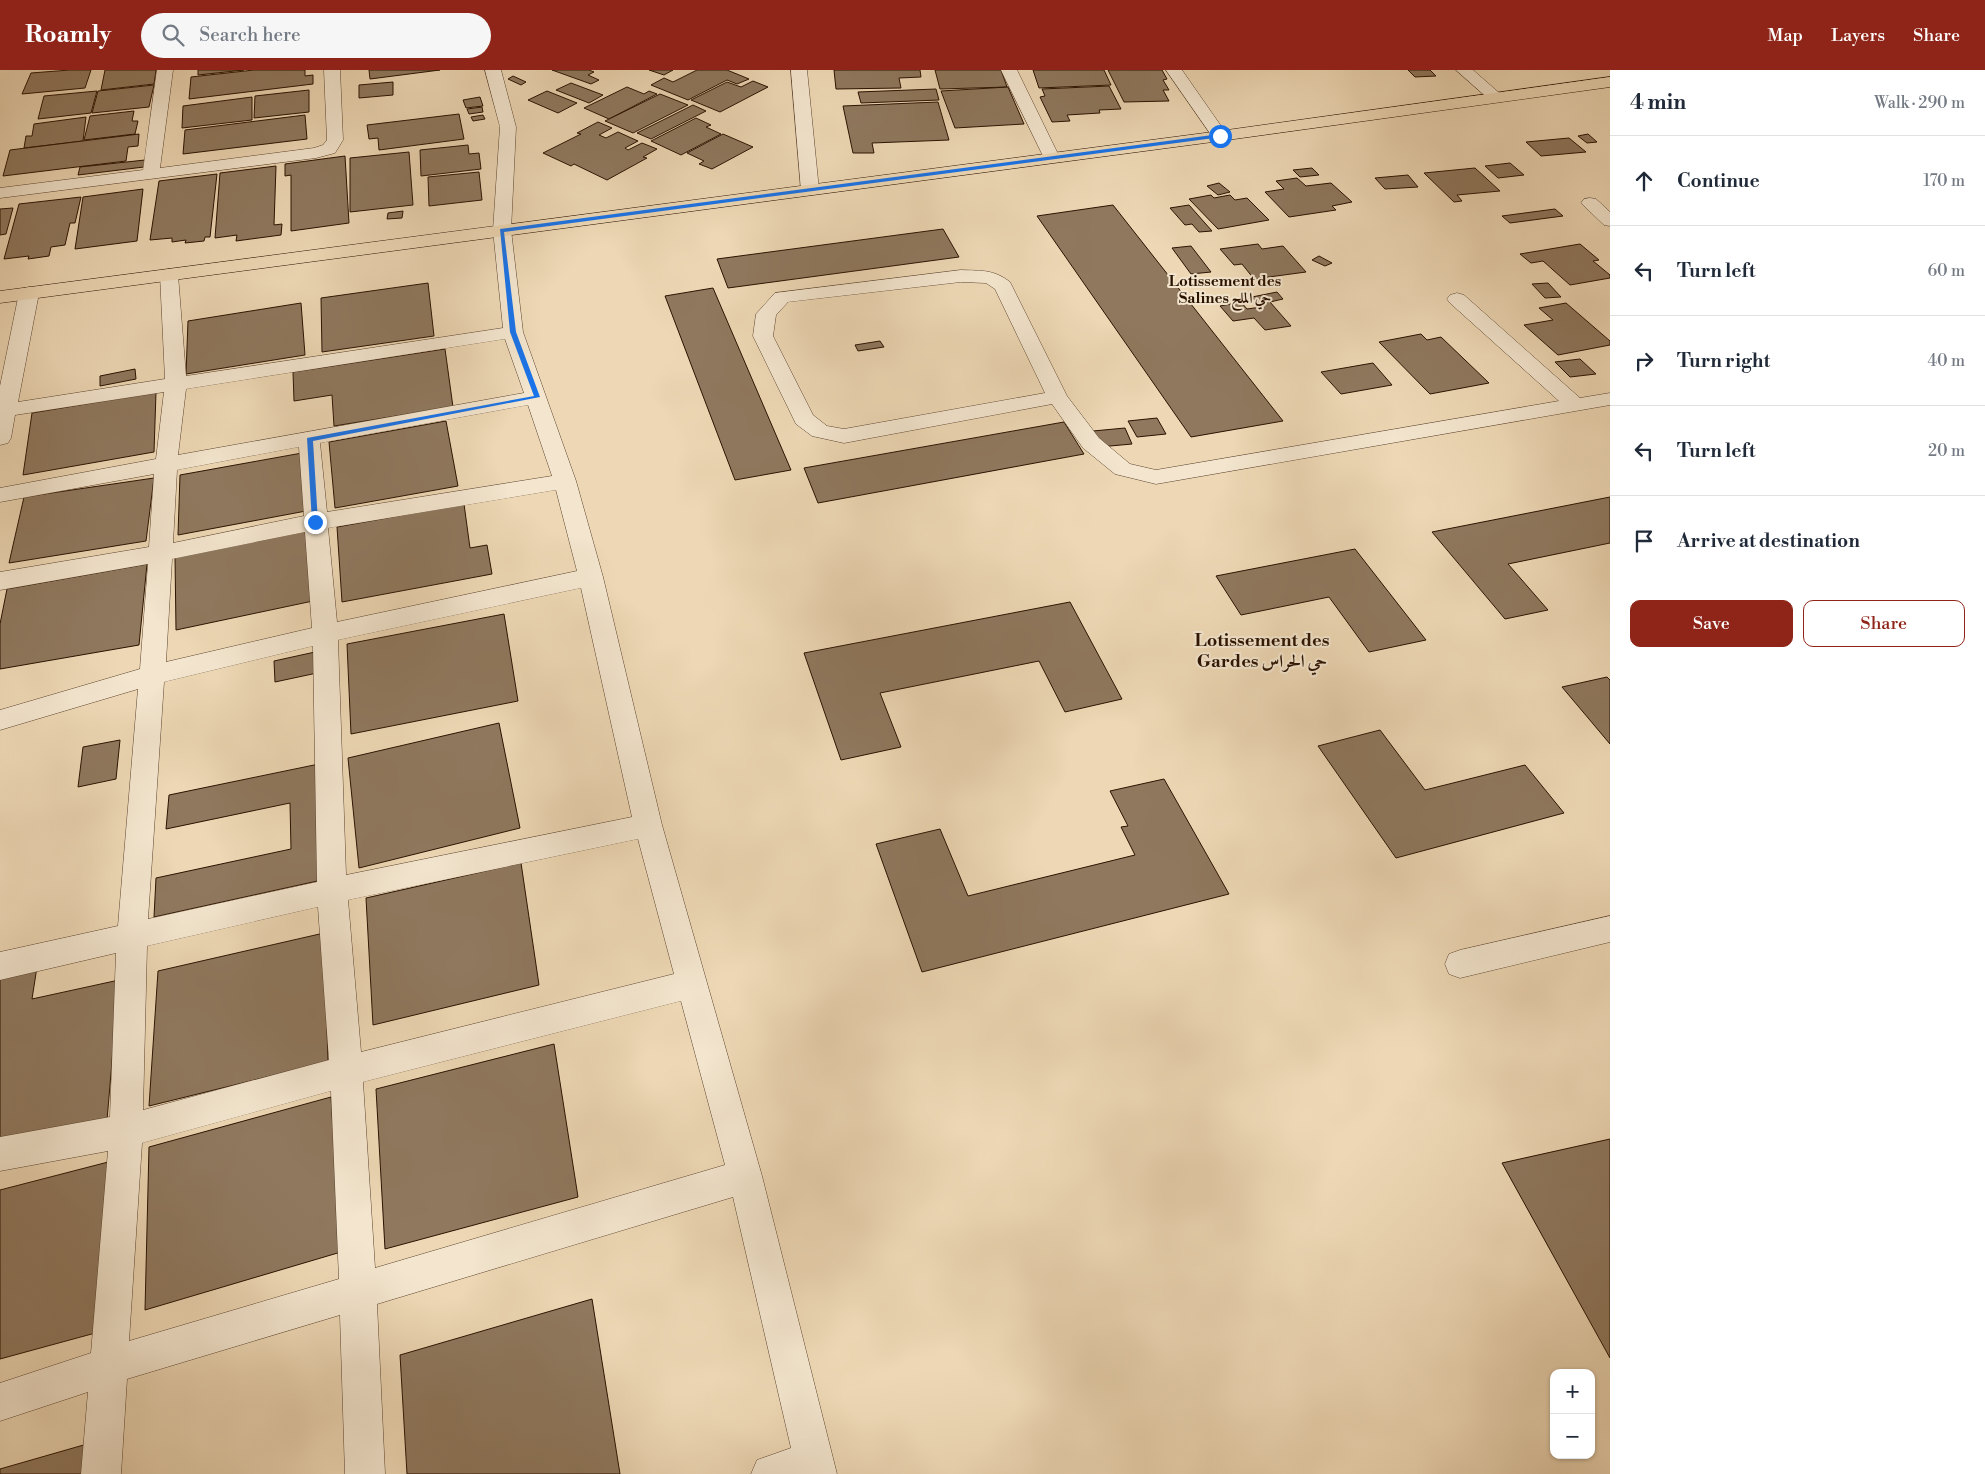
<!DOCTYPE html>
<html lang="en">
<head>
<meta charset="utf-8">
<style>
	:root { --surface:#fff; --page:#f6f6f7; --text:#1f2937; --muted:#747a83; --line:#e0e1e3; --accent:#8f2418 }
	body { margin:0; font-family:"Libre Bodoni",Amiri,serif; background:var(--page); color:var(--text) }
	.controls { position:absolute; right:15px; bottom:15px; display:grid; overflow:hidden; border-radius:10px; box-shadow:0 1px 4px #0004 }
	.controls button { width:45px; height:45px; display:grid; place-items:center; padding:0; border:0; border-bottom:1px solid var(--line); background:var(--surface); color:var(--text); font:25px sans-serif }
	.stop { position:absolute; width:15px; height:15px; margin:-11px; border:4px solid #1a73e8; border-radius:50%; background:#fff }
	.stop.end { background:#1a73e8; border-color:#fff; box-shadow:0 1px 5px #0008 }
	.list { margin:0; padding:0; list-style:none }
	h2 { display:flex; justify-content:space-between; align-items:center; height:65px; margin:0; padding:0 20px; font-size:21px }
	h2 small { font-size:16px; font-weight:400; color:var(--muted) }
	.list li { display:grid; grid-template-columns:32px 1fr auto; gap:15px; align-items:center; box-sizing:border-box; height:90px; padding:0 20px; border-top:1px solid var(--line) }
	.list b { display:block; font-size:19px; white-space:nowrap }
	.list em { font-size:16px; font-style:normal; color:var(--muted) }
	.actions { display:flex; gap:10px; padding:15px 20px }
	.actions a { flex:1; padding:11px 0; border:1px solid var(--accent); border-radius:10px; text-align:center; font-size:18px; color:var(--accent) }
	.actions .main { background:var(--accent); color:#fff }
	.icon { flex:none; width:28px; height:28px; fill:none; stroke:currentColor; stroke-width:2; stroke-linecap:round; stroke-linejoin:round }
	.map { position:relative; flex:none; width:1610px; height:1404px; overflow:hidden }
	header { display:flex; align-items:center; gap:30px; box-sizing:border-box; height:70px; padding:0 25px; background:var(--accent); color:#fff }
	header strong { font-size:24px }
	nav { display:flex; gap:28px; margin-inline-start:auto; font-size:18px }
	.search { width:350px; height:45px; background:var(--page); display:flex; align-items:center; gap:12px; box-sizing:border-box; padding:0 18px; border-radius:28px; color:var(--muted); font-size:19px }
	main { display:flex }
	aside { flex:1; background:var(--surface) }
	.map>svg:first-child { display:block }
</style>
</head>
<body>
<header>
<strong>Roamly</strong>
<div class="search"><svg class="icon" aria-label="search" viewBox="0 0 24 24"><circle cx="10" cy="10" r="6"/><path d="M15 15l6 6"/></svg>Search here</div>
<nav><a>Map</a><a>Layers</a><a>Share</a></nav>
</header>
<main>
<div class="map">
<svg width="1610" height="1404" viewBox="0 0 1610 1404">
	<rect width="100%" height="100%" fill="#edd7b4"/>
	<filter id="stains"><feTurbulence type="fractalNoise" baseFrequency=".004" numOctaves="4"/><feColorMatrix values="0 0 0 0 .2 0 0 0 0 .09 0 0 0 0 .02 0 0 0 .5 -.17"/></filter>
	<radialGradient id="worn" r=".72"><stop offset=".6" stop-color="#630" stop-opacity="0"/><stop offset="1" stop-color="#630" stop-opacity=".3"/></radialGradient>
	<!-- building -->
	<g fill="#8f785e" stroke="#2a1201">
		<path d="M70 0H91L85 18 22 24 31 3Z"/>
		<path d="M105 0H156L154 14 101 20Z"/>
		<path d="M198 0H244L198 5Z"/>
		<path d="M254 0H305V6L313 5V14L189 29 191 7Z"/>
		<path d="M369 0H440L370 9Z"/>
		<path d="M552 0H589L594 2 588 5 599 10 591 14Z"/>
		<path d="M649 0H673L664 5Z"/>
		<path d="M697 0H727L749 9 737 14 727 10 688 30 651 15 664 8 673 12Z"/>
		<path d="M834 0H920L921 7 899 8 901 18 836 19Z"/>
		<path d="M935 0H1001L1007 17 940 19Z"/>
		<path d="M1033 0H1104L1111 15 1039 18Z"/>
		<path d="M1108 0H1162L1167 9 1163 10 1169 20H1163L1169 31 1124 32Z"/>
		<path d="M1408 0H1430L1436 6 1415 7Z"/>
		<path d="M513 6 526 12 521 15 508 9Z"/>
		<path d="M753 11 768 17 720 42 691 30 727 12 741 17Z"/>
		<path d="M393 12V25L359 28V15Z"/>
		<path d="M571 13 603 25 589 33 556 20Z"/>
		<path d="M154 15 149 37 92 43 98 21Z"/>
		<path d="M1109 16 1121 39 1099 40 1100 43 1067 45 1070 51 1052 52 1040 27 1045 26 1042 19Z"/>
		<path d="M627 17 644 24 649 21 657 24 609 49 584 38Z"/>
		<path d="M1008 17 1024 54 955 58 941 21Z"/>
		<path d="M936 19 939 30 861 33 858 22Z"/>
		<path d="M309 20V42L254 48 255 26Z"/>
		<path d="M97 21 91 43 38 49 44 26Z"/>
		<path d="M547 21 577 33 558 43 528 30Z"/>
		<path d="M660 24 688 35 633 63 605 51Z"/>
		<path d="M252 27V50L182 58 183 36Z"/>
		<path d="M480 27 483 36 466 38 463 30Z"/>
		<path d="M938 32 949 70 872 73 874 83H853L843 36Z"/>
		<path d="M693 35 706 41 651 69 637 63Z"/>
		<path d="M482 37 483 42 469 44 467 39Z"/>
		<path d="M134 41 132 51H138L135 64 84 70 90 46Z"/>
		<path d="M459 44 464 69 379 80 378 68 369 69 367 55Z"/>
		<path d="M305 45 307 69 183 84 185 60Z"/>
		<path d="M483 45 485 49 473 51 471 47Z"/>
		<path d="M86 47 83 71 24 78 26 66H32L34 54Z"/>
		<path d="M696 48 711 55 706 57 721 64 681 85 651 71Z"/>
		<path d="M598 52 612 58 599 65 606 68 618 62 638 71 625 78 628 80 642 73 657 79 643 87 647 88 607 110 574 94 571 96 543 83 581 64 577 63Z"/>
		<path d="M139 64 138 76 128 77 126 91 3 106 10 80Z"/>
		<path d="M723 64 753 77 712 99 699 94 704 91 687 83Z"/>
		<path d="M1588 64 1597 72 1587 73 1578 66Z"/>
		<path d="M1569 68 1586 82 1541 86 1526 72Z"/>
		<path d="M468 75 469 84 479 83 481 99 421 106 420 80Z"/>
		<path d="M409 82 413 135 350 142V88Z"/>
		<path d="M345 86 349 153 291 161V105L285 106V94Z"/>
		<path d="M145 90 144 97 78 105 80 97Z"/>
		<path d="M1510 93 1524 105 1498 108 1485 96Z"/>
		<path d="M276 96 274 155 282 154 281 165 236 171 237 165 215 168 220 103Z"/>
		<path d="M1312 98 1319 105 1300 107 1293 100Z"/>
		<path d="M1475 98 1500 121 1457 125 1462 131 1454 132 1424 103Z"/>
		<path d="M479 102 482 130 429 136 428 107Z"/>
		<path d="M217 104 210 167H205L204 171 185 173 186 170 172 172V168L150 170 159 111Z"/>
		<path d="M1408 105 1418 117 1385 119 1375 108Z"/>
		<path d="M1297 108 1306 116 1331 113 1352 132 1332 136 1336 140 1289 147 1265 122 1284 119 1276 111Z"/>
		<path d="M1219 113 1230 122 1218 125 1207 116Z"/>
		<path d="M143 119 137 171 75 179 83 127Z"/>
		<path d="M1211 125 1214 128 1230 125 1235 130 1247 128 1269 150 1218 159 1189 129Z"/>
		<path d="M81 127 75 153H70L65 175 51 177 49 186 28 189 29 186 4 189 19 134Z"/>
		<path d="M1113 135 1283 351 1191 367 1037 146Z"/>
		<path d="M1189 135 1212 161 1199 162 1192 154 1185 155 1170 138Z"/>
		<path d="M13 138 6 164 0 165V139Z"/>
		<path d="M1555 139 1563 146 1510 153 1502 146Z"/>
		<path d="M403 141 402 148 387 149 388 143Z"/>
		<path d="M943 159 959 187 728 218 717 189Z"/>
		<path d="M1258 174 1262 179 1283 176 1306 202 1254 209 1242 194 1234 195 1220 179Z"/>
		<path d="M1580 174 1599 190 1593 191 1610 205V208L1570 215 1543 191 1531 193 1520 184Z"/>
		<path d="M1191 176 1211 202 1191 204 1172 178Z"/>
		<path d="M1319 186 1332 193 1325 196 1312 190Z"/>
		<path d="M428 213 434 266 322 282 321 228Z"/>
		<path d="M1548 213 1561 227 1545 228 1532 214Z"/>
		<path d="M713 218 791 400 735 410 665 226Z"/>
		<path d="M1277 222 1283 229 1270 232 1291 256 1265 260 1254 248 1233 251 1220 236 1241 232 1247 239 1261 237 1252 227Z"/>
		<path d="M301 233 305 285 186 304 188 251Z"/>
		<path d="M1566 233 1610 271V275L1558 285 1524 255 1553 250 1539 238Z"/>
		<path d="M1421 264 1427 270 1441 267 1489 313 1430 324 1379 272Z"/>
		<path d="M880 271 884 277 858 281 855 275Z"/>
		<path d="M445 279 453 337 334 356 332 325 294 331 293 302Z"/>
		<path d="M1580 289 1596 304 1570 307 1555 292Z"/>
		<path d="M1373 293 1392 315 1341 324 1321 302Z"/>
		<path d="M135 299 136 309 100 316V306Z"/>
		<path d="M156 322 154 382 23 405 32 343Z"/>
		<path d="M1157 348 1166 364 1137 367 1128 351Z"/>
		<path d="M446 351 458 416 335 438 329 372Z"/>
		<path d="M1064 352 1084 384 818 433 804 398Z"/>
		<path d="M1125 358 1132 374 1099 377 1093 361Z"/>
		<path d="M302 383 306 441 178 465 180 405Z"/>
		<path d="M154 408 146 471 9 493 24 427Z"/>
		<path d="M1610 427V473L1508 494 1548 540 1505 549 1432 462Z"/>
		<path d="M464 434 470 478 487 475 492 504 342 532 337 457Z"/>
		<path d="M306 461 313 531 176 560 175 487Z"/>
		<path d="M1355 479 1426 570 1369 582 1329 527 1241 545 1216 506Z"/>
		<path d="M147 494 139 575 0 599V554L7 519Z"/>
		<path d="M1070 532 1122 629 1065 642 1039 591 880 623 901 677 841 690 804 583Z"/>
		<path d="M504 544 518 631 351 664 347 574Z"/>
		<path d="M315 582 317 603 275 612 274 591Z"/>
		<path d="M1607 607 1610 610V674L1562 617Z"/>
		<path d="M499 653 520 758 359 798 348 688Z"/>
		<path d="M1380 660 1425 720 1525 695 1564 743 1396 788 1318 676Z"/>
		<path d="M120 670 116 709 78 717 83 677Z"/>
		<path d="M319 694 322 810 154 847 156 808 291 779 290 733 166 759 169 725Z"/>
		<path d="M1164 709 1229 824 922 902 876 774 940 759 968 826 1135 785 1121 757 1128 756 1110 721Z"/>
		<path d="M521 793 539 915 373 955 366 828Z"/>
		<path d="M324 863 328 992 149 1036 158 901Z"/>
		<path d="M37 897 32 929 119 910 107 1050 0 1075V905Z"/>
		<path d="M554 974 578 1127 385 1179 376 1019Z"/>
		<path d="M331 1027 341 1182 145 1240 149 1077Z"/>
		<path d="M1610 1069V1288L1502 1093Z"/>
		<path d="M112 1091 99 1262 0 1289V1120Z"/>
		<path d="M592 1229 620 1404H407L400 1285Z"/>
		<path d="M87 1374 85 1404H0V1399Z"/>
	</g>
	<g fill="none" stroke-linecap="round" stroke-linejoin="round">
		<defs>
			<g id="minor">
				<path d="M157 0H173L160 98 314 78 323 75 327 70 324 0H340L343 70 335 83 316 88 0 128V118L143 100Z"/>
				<path d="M485 0H501L516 57 511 160 523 262 576 411 603 507 662 755 762 1106 837 1404H751L757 1390 791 1378 733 1127 377 1234 385 1404H345L340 1245 127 1309 121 1404H81L88 1322 0 1351V1313L91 1283 108 1081 0 1101V1067L110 1047 116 883 0 910V882L118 856 138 619 0 660V640L140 599 148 494 0 520V502L149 477 154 404 0 432V418L156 389 164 322 15 345 11 368 8 373 0 375V316L19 223 22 219 29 217 36 219 39 223 18 332 165 309 160 205 162 201 169 199 176 201 178 205 186 306 503 258 493 160 500 57ZM505 269 524 323 178 385 186 319ZM528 335 552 406 327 442 320 373ZM299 377 304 446 173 473 177 400ZM556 420 577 501 337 552 328 458ZM305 462 312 558 166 592 172 489ZM581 518 632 747 346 805 338 570ZM313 576 317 812 148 849 164 612ZM638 769 674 904 361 982 348 830ZM318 837 329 990 143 1040 147 876ZM681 931 725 1095 375 1198 363 1012ZM331 1021 339 1209 129 1271 142 1073Z"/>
				<path d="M791 0H807L819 120 816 124 810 125 804 124 801 120Z"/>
				<path d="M1001 0H1017L1060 88 1058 92H1046L1044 88Z"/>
				<path d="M1166 0H1182L1228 66 1226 69H1214Z"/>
				<path d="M1456 0H1473L1505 28 1503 31H1491Z"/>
				<path d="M1590 128 1596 129 1610 142V156L1604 155 1581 133 1584 129Z"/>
				<path d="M961 200C982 201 993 199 1010 212L1067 326 1099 368 1130 394 1156 400 1559 331 1450 233 1447 229 1450 225 1457 223 1464 225 1580 328 1610 323V335L1156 414 1115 404 1083 378 1052 334 844 373 812 366 796 354 753 266 756 244 775 223ZM961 212 986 213 995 219 1045 323 844 359 827 356 813 345 773 266 776 245 788 232Z"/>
				<path d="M1610 846V872L1460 908 1449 904 1445 894 1449 884 1460 880Z"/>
			</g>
			<path id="major" d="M1610 7V17L1220 71 0 233V221L1220 61Z"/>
		</defs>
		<!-- minor casing -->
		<use href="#minor" stroke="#5b432e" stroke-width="1"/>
		<!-- major casing -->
		<use href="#major" stroke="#2a1201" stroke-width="1"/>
		<!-- minor -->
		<use href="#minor" fill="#f3e5ce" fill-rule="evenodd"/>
		<!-- major -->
		<use href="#major" fill="#edd7b4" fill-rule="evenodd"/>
	</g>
	<!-- route -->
	<path fill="#1a73e8" d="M1220 64 1222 67 504 162 516 262 540 327 313 371 318 452 315 454 312 452 307 368 534 326 510 262 500 159Z"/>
	<g text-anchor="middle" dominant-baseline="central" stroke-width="4" stroke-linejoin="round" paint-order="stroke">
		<!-- far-neighbourhood labels -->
		<g font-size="15" font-weight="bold" fill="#2a1201" stroke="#f3e5ce">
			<text x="1225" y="211">Lotissement des<tspan x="1225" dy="17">Salines حي الملح</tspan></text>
		</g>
		<!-- neighbourhood labels -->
		<g font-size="18" font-weight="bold" fill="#2a1201" stroke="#f3e5ce">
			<text x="1262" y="570">Lotissement des<tspan x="1262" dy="21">Gardes حي الحراس</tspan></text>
		</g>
	</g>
	<rect width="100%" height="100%" filter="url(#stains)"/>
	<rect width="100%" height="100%" fill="url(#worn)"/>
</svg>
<div class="controls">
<button>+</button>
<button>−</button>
</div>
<div class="stop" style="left:1220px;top:66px"></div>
<div class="stop end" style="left:315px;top:452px"></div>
</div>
<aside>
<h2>4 min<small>Walk · 290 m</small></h2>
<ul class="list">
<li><svg class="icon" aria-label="ahead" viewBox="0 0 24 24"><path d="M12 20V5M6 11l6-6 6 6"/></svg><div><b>Continue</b></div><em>170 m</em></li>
<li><svg class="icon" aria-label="left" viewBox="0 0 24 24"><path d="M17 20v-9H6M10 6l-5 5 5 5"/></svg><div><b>Turn left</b></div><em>60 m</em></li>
<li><svg class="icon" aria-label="right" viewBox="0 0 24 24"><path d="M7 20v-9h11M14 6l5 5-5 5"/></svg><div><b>Turn right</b></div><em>40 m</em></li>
<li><svg class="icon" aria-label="left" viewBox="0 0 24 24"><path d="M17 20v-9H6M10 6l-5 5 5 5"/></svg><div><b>Turn left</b></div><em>20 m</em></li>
<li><svg class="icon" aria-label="arrive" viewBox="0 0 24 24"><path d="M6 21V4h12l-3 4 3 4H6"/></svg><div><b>Arrive at destination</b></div></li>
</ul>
<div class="actions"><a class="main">Save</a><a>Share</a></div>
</aside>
</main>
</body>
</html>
